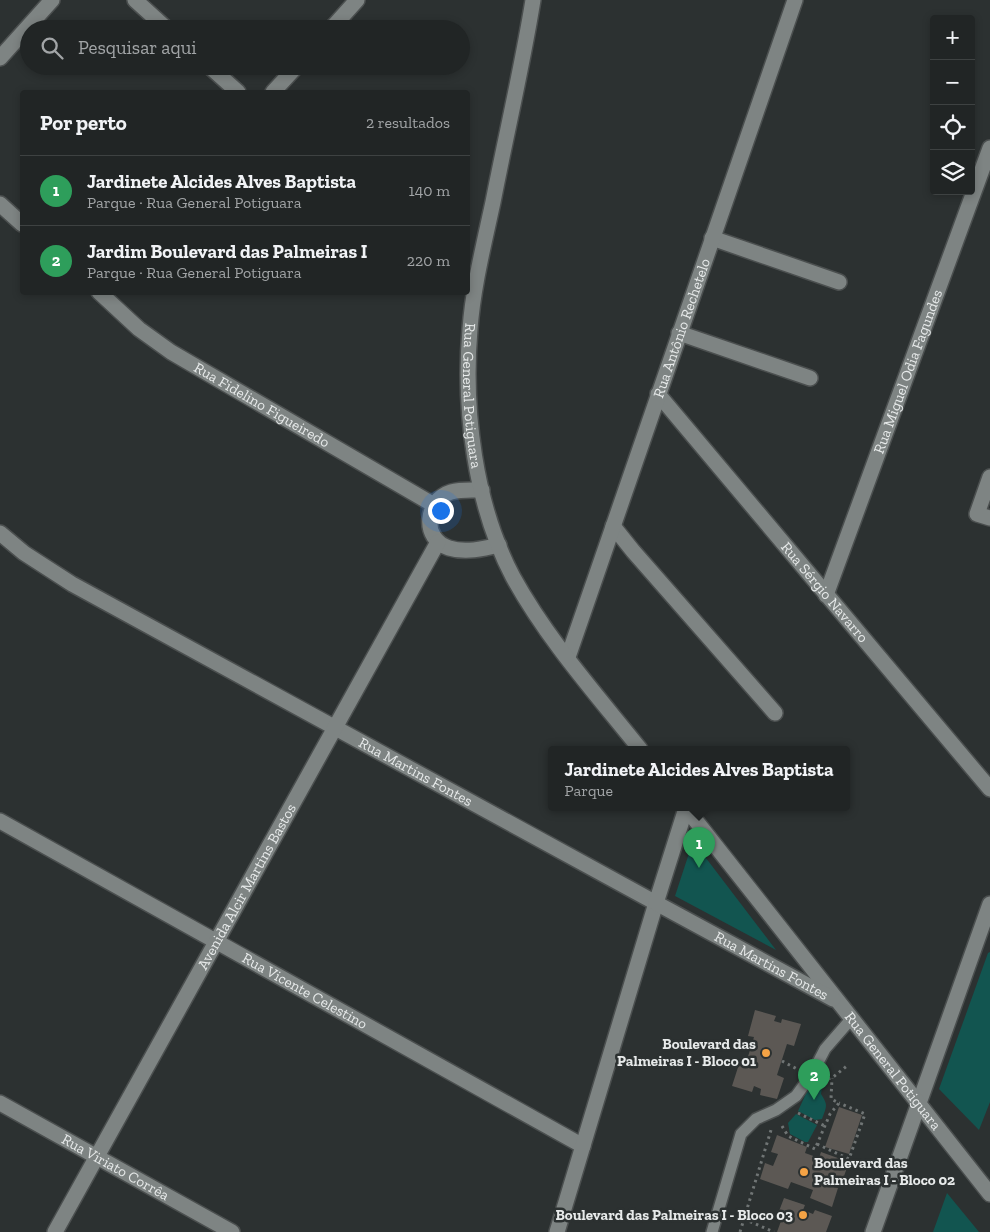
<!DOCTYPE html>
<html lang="pt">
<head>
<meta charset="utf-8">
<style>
	:root { --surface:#212525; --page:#2d3132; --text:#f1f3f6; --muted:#a2a5a7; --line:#3e4242; --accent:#f5a345 }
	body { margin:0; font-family:"Zilla Slab",serif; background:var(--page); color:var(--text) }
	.controls { position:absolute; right:15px; top:15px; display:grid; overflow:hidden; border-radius:5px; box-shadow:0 2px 8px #0003 }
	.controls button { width:45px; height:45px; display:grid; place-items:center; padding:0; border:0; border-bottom:1px solid var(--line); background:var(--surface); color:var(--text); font:25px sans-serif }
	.you { position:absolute; left:440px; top:510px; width:18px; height:18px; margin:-12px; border:4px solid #fff; border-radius:50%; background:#1a73e8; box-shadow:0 0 0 8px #1a73e833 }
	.badge { display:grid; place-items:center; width:32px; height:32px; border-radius:50%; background:var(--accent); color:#fff; font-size:16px; font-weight:700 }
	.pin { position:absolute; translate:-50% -41px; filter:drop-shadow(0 1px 2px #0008) }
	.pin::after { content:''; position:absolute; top:26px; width:18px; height:15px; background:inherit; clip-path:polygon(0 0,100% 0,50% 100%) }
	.popup { position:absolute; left:548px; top:746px; width:302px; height:65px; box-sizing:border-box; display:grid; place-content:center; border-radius:5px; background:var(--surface); filter:drop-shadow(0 1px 4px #0005); font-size:16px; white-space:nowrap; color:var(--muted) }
	.popup b { font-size:19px; color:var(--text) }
	.popup::after { content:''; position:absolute; left:50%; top:100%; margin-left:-10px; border:10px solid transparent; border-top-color:var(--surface) }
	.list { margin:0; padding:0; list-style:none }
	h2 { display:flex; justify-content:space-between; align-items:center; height:65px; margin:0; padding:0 20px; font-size:21px }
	h2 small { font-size:16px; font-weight:400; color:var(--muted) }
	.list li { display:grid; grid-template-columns:32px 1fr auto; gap:15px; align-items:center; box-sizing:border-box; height:70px; padding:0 20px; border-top:1px solid var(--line) }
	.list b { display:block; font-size:19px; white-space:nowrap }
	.list p { margin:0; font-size:16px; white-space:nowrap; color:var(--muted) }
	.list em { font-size:16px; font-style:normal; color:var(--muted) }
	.icon { flex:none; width:28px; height:28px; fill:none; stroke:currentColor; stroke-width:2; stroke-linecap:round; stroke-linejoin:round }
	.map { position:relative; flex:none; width:990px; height:1232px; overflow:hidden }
	.search { position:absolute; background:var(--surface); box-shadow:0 2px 8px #0003; left:20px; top:20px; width:450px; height:55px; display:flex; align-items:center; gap:12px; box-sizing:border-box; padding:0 18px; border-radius:28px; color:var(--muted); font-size:19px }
	.panel { position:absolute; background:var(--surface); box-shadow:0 2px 8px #0003; left:20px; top:90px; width:450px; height:205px; border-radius:5px }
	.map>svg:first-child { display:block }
</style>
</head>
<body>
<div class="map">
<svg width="990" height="1232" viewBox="0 0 990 1232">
	<rect width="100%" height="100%" fill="#2c3131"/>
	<!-- green -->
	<g fill="#125550">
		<path d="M693 841 776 950 675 896Z"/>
		<path d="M990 952V1102L979 1130 939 1089 988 953Z"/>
		<path d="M816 1078 823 1080 826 1086 822 1088 821 1094C828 1105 827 1106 822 1119L815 1120 798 1111 809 1087Z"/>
		<path d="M796 1114 817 1125 808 1142H805L790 1134 788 1123Z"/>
		<path d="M947 1193 979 1232H933Z"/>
	</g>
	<!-- building -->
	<g fill="#5c5854">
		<path d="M755 1010 776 1016 774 1021 781 1023 782 1019 801 1024 794 1046 787 1044 777 1075 784 1078 777 1099 760 1095 761 1089 754 1086 752 1092 732 1086 740 1061 746 1063 754 1037 748 1036Z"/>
		<path d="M839 1107 862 1115 849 1154 825 1147Z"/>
		<path d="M777 1135 807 1147 805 1153 819 1158 821 1152 849 1162 843 1179 838 1177 834 1187 838 1188 832 1207 810 1198 813 1190 791 1182 788 1189 760 1179 765 1163 773 1166 778 1154 771 1152Z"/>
		<path d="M784 1198 805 1205 803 1210 813 1214 815 1210 832 1216 826 1232H777L781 1221 776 1219Z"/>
	</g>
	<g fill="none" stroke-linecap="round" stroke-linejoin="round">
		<defs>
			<path id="service" d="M712 1232 741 1134 756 1119 776 1110 796 1096 812 1074 825 1049 852 1018"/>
			<g id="minor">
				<path d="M135 0 167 29"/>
				<path d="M331 29 357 0"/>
				<path d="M209 66 238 92"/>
				<path d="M273 92 297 66"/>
				<path d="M0 204 22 224"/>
				<path d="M712 238 839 282"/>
				<path id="s1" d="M99 292 139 329 171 352 434 505"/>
				<path d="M679 333 810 378"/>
				<path id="s2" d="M658 394 990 789"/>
				<path d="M990 477 977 514 990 518"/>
				<path d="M613 526 633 551 775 713"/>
				<path id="s3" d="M826 595 990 148"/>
				<path id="s4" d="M568 657 795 0"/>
				<path id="s5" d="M0 821 583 1146"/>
				<path id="s6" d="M0 1103 232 1232"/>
				<path d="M873 1232 990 904"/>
			</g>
			<g id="tertiary">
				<path d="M0 58 52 0"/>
				<path d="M482 490C472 490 461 489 451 492 425 500 421 539 449 548 465 553 483 549 499 545"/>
				<path id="s7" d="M0 533 24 553 72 584 656 903 557 1232"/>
				<path id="s8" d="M55 1232 438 542"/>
			</g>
			<g id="secondary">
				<path id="s9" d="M533 0C522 68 506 135 493 202 484 244 473 287 470 329 463 410 475 505 513 577 547 639 596 694 640 749"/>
				<path id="s10" d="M685 807 990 1194"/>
				<path id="s11" d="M686 808 656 903 833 999"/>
			</g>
		</defs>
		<!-- service casing -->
		<use href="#service" stroke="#4b4f4f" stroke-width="14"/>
		<!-- minor casing -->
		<use href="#minor" stroke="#4b4f4f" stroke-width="18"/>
		<!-- tertiary casing -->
		<use href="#tertiary" stroke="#4b4f4f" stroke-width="18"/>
		<!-- secondary casing -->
		<use href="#secondary" stroke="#4b4f4f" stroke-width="18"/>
		<!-- path -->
		<g stroke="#707575" stroke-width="3" stroke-dasharray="2.5 4" stroke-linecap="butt">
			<path d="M782 1061 797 1069"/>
			<path d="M828 1079 832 1078 848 1065"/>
			<path d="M798 1113 825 1126"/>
			<path d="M782 1126 788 1136 815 1149 830 1114 839 1103 831 1099 832 1078"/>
			<path d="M817 1144 849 1159 865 1114 839 1103"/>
			<path d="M744 1219 774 1232"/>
			<path d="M740 1232 771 1130"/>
		</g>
		<!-- service -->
		<use href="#service" stroke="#7e8483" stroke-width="11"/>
		<!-- minor -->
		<use href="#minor" stroke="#7e8483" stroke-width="15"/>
		<!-- tertiary -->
		<use href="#tertiary" stroke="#7e8483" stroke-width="15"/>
		<!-- secondary -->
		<use href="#secondary" stroke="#7e8483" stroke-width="15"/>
	</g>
	<!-- markers -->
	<g fill="#f5a345" stroke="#2c3131" stroke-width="2">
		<circle cx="766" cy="1053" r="5"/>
		<circle cx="804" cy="1172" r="5"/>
		<circle cx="803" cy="1215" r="5"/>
	</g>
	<g text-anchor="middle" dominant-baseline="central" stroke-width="5" stroke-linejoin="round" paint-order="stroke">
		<!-- street labels -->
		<g font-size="15" fill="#e7eaea" stroke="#2c3131">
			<text stroke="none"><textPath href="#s4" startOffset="348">Rua Antônio Rechetelo</textPath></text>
			<text stroke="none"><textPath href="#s3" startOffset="238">Rua Miguel Odia Fagundes</textPath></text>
			<text stroke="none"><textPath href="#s9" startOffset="402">Rua General Potiguara</textPath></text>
			<text stroke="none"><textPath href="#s1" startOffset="199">Rua Fidelino Figueiredo</textPath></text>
			<text stroke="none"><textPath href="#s2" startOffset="259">Rua Sérgio Navarro</textPath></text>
			<text stroke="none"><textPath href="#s7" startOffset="480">Rua Martins Fontes</textPath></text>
			<text stroke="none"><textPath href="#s8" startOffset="395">Avenida Alcir Martins Bastos</textPath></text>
			<text stroke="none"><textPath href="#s11" startOffset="231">Rua Martins Fontes</textPath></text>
			<text stroke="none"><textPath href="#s5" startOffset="349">Rua Vicente Celestino</textPath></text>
			<text stroke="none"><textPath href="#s10" startOffset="336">Rua General Potiguara</textPath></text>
			<text stroke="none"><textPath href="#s6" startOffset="132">Rua Viriato Corrêa</textPath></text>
		</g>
		<!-- poi labels -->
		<g font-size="15" font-weight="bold" fill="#e7eaea" stroke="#2c3131" text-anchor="end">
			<text x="756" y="1044">Boulevard das<tspan x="756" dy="17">Palmeiras I - Bloco 01</tspan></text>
			<text x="814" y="1163" text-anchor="start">Boulevard das<tspan x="814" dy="17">Palmeiras I - Bloco 02</tspan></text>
			<text x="793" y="1215">Boulevard das Palmeiras I - Bloco 03</text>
		</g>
	</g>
</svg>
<div class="controls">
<button>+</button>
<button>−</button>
<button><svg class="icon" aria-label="locate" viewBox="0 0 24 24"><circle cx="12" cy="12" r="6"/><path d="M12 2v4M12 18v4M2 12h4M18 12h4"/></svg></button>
<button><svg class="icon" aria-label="layers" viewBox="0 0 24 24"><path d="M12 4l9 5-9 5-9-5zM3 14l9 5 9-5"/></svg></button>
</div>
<div class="you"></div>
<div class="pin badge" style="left:699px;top:868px;background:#2e9e5b">1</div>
<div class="popup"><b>Jardinete Alcides Alves Baptista</b>Parque</div>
<div class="pin badge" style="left:814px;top:1100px;background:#2e9e5b">2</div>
<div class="search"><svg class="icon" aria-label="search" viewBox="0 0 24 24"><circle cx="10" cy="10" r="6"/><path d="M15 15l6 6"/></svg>Pesquisar aqui</div>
<section class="panel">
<h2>Por perto<small>2 resultados</small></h2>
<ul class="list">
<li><span class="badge" style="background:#2e9e5b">1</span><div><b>Jardinete Alcides Alves Baptista</b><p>Parque · Rua General Potiguara</p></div><em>140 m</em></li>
<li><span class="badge" style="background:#2e9e5b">2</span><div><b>Jardim Boulevard das Palmeiras I</b><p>Parque · Rua General Potiguara</p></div><em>220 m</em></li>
</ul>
</section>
</div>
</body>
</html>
